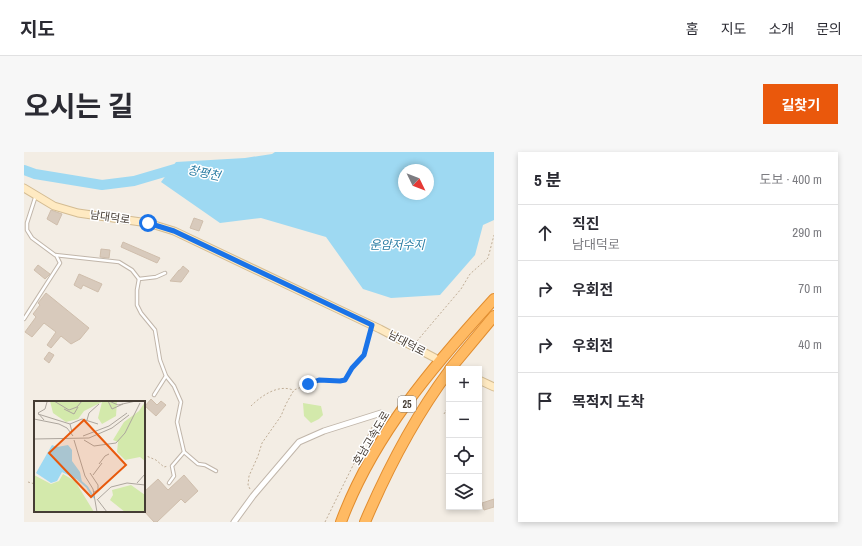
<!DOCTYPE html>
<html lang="ko">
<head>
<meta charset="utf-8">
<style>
	:root { --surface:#fff; --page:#f7f7f7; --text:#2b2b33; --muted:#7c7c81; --line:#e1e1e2; --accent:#ea580c }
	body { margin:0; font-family:"Archivo Narrow","Noto Sans KR",sans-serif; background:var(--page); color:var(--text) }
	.controls { position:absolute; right:12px; bottom:12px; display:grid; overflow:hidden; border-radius:0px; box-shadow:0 2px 6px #0003 }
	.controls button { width:36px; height:36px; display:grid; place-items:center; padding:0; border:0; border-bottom:1px solid var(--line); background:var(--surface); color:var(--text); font:20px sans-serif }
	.compass { position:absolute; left:374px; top:12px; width:36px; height:36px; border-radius:50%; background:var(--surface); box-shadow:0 2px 6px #0003; rotate:133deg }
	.stop { position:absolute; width:12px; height:12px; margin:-9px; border:3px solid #1a73e8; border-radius:50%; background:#fff }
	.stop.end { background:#1a73e8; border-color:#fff; box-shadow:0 1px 4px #0008 }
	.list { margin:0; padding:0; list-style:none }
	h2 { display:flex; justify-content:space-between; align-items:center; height:52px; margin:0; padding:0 16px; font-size:17px }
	h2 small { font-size:13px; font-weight:400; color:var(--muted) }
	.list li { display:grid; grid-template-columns:26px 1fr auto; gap:12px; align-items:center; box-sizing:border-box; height:56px; padding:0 16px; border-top:1px solid var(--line) }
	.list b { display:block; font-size:15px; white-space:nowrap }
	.list p { margin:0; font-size:13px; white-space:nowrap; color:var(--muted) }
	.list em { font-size:13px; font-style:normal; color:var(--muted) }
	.icon { flex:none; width:22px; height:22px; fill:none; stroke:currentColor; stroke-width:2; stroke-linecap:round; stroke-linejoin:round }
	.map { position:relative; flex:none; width:470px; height:370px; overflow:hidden; border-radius:0px }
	header { display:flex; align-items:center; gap:24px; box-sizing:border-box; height:56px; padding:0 20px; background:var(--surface); border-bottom:1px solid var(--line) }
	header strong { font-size:19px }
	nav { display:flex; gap:22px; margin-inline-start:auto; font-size:14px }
	.intro { display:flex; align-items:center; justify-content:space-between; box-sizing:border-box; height:96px; padding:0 24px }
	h1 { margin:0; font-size:28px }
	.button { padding:10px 18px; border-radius:0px; background:var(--accent); color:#fff; font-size:14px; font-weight:700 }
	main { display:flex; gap:24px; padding:0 24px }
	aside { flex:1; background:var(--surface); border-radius:0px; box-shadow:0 2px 6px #0003 }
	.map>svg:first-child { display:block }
</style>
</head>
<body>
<header>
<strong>지도</strong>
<nav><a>홈</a><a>지도</a><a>소개</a><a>문의</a></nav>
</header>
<div class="intro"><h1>오시는 길</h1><a class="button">길찾기</a></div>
<main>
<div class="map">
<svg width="470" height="370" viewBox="0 0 470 370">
	<rect width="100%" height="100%" fill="#f3ede4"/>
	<!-- green -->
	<path fill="#d3e9ab" d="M279 251 297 254 299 263 295 267 287 271 280 264Z"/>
	<!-- water -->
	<path fill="#9ed9f2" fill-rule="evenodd" d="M251 0H470V68L459 73 451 103 416 143 367 146 339 137 302 85 237 66 196 71 137 30 152 10 221 6 248 2ZM380 18H404V42H380Z"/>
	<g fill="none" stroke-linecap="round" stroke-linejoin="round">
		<!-- river -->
		<path stroke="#9ed9f2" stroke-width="10" d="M0 18 11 22 78 33 110 29 154 16 158 17"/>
	</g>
	<!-- building -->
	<g fill="#d8cabc" stroke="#cfbeac">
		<path d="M27 58 38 62 33 73 23 67Z"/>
		<path d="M170 66 179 69 175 79 166 76Z"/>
		<path d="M99 90 136 106 133 111 97 95Z"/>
		<path d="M77 97 86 98 85 106 76 105Z"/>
		<path d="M14 113 26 122 21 127 10 118Z"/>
		<path d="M159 114 165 119 157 130 146 129 155 118H156Z"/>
		<path d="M55 122 78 132 74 140 59 133 57 137 50 133Z"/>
		<path d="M22 141 65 176 56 187 47 192 37 184 27 196 23 193 32 180 20 171 8 185 1 180 12 165 9 162 16 153 14 151Z"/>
		<path d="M25 200 30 203 25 211 20 207Z"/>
		<path d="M127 247 133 253 137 249 142 253 132 264 121 254Z"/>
		<path d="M160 323 174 339 161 351 157 347 133 370H130L120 359V340L134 327 144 338Z"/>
		<path d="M470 347V355L460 358 458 351Z"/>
	</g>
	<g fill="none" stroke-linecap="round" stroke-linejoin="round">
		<defs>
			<g id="service">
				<path d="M12 43 3 71V78L8 86 31 103 95 110 108 118 115 127 132 125 141 121"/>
				<path d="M115 127 113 138V153L117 161 131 178 136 208 142 224 130 243"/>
				<path d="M0 167 36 111 32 103"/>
				<path d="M142 224 150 234 157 250 153 270 160 300 148 314 150 324 145 331"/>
				<path d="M160 300 174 312 181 313 192 319"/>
			</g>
			<path id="minor" d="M210 370 229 344 275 290 300 279 357 261"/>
			<g id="secondary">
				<path d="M0 36 30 54 54 61 124 71 150 79 356 177 411 206"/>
				<path d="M455 228 470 235"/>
			</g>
			<g id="motorway">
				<path d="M426 217 470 164"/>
				<path d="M317 370C349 284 409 214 470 147"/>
				<path d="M341 370C364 316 390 266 425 219"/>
			</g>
		</defs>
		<!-- service casing -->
		<use href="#service" stroke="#c1b6aa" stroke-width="4.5"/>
		<!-- minor casing -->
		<use href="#minor" stroke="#c1b6aa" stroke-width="7"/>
		<!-- secondary casing -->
		<use href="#secondary" stroke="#d4bc92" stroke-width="9"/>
		<!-- motorway casing -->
		<use href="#motorway" stroke="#e18d2f" stroke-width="12"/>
		<!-- path -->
		<g stroke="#c0ae97" stroke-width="1" stroke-dasharray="2 2" stroke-linecap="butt">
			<path d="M393 189 437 137 446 122 464 106 470 83"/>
			<path d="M227 254C237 244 254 232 269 238"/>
			<path d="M420 262 425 253"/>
			<path d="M120 303 132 308 140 315 144 314"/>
			<path d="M4 330 11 332"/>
			<path d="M226 337 224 333 225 324 234 304 238 291 257 264 262 252 270 238 295 228 316 229 321 227 328 216 340 203 346 179"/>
			<path d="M301 370 350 271 349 270"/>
		</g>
		<!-- service -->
		<use href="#service" stroke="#fff" stroke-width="2.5"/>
		<!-- minor -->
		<use href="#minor" stroke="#fff" stroke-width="5"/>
		<!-- secondary -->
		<use href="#secondary" stroke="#ffeac2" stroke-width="7"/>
		<!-- motorway -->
		<use href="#motorway" stroke="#ffba63" stroke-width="10"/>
	</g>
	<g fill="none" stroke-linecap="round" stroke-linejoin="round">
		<!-- route -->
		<path stroke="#1a73e8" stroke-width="5" d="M124 71 150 79 348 173 340 203 328 216 321 228 316 229 295 228 284 232"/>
	</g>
	<g text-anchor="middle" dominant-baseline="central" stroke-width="3" stroke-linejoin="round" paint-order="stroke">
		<!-- shield labels -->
		<rect fill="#fff" stroke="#7d7671" stroke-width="1" x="374" y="244" width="18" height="16" rx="3"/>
		<g font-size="10" font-weight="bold" fill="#453c34">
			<text x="383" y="252">25</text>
		</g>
		<!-- street labels -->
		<g font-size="11" fill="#453c34" stroke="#fff">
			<text transform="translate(86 65) rotate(8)">남대덕로</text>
			<text transform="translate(383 191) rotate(28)">남대덕로</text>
			<text transform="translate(347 286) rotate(-59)">호남고속도로</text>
		</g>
		<!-- water labels -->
		<g font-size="12" font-style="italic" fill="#287ca3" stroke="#fff">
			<text transform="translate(180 21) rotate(12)">창평천</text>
			<text x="373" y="93">운암저수지</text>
		</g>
	</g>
	<!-- overview -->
	<g transform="translate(10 249)">
		<rect width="111" height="111" fill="#f3ede4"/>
		<path d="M16 0H83L82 15 68 23 64 17 68 1 50 10 44 18 32 21 19 12ZM111 1V60L106 56 91 59 83 51 84 41 79 39 90 21 105 10ZM29 73 41 80 60 111H0V74L17 83 25 80ZM97 84 111 94V111H91L76 99 79 94 78 89Z" fill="#d3e9ab"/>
		<path d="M18 44 23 46 34 44 38 49V60L46 71 48 81 28 71 23 80 17 82 2 72Z" fill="#9ed9f2"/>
		<path fill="none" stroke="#9ed9f2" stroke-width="2" d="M44 78 53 86 60 97"/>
		<path fill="none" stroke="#ada69e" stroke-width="1" d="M20 0 35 9 43 6 48 0M74 0 78 8 89 3M75 0 84 4 102 0M30 8 40 13 44 6M4 13 36 23 38 31M0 18 25 23 33 27 39 35M10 19 4 12 11 8 13 1M53 19 55 12 65 3M36 23 48 18 64 23M49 35 75 25 93 12M0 38 55 37 78 27 95 14M40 39 51 75 59 88 63 111M50 39 60 45 82 42 91 32 106 2M65 63 71 55 75 53M56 72 64 84V89L60 91M59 74 68 62M103 82 111 73M63 98 73 111M64 98 77 86 93 82 111 84"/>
		<path fill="#e8590c" fill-opacity="0.15" stroke="#e8590c" stroke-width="2" d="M50 19 92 64 57 96 15 52Z"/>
		<rect width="111" height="111" fill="none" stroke="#453c34" stroke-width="2"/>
	</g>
</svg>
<div class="controls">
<button>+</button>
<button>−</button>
<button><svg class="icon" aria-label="locate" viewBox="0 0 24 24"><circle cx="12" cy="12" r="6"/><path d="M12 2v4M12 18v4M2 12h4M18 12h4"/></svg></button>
<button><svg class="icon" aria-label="layers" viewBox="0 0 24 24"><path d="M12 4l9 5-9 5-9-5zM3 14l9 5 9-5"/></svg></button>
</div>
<svg class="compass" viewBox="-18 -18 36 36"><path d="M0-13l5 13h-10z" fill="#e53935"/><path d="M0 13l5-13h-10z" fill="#7c7c81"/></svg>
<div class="stop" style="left:124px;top:71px"></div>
<div class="stop end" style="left:284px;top:232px"></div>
</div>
<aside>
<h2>5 분<small>도보 · 400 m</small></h2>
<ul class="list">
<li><svg class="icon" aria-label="ahead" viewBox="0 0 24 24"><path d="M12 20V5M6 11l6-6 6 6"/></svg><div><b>직진</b><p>남대덕로</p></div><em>290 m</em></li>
<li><svg class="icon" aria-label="right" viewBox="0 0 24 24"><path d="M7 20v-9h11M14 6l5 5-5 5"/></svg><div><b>우회전</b></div><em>70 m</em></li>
<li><svg class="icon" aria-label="right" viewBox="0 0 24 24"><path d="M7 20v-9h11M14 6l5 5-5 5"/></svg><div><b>우회전</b></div><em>40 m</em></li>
<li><svg class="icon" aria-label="arrive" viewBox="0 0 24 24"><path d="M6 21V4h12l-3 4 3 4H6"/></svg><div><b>목적지 도착</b></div></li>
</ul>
</aside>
</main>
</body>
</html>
